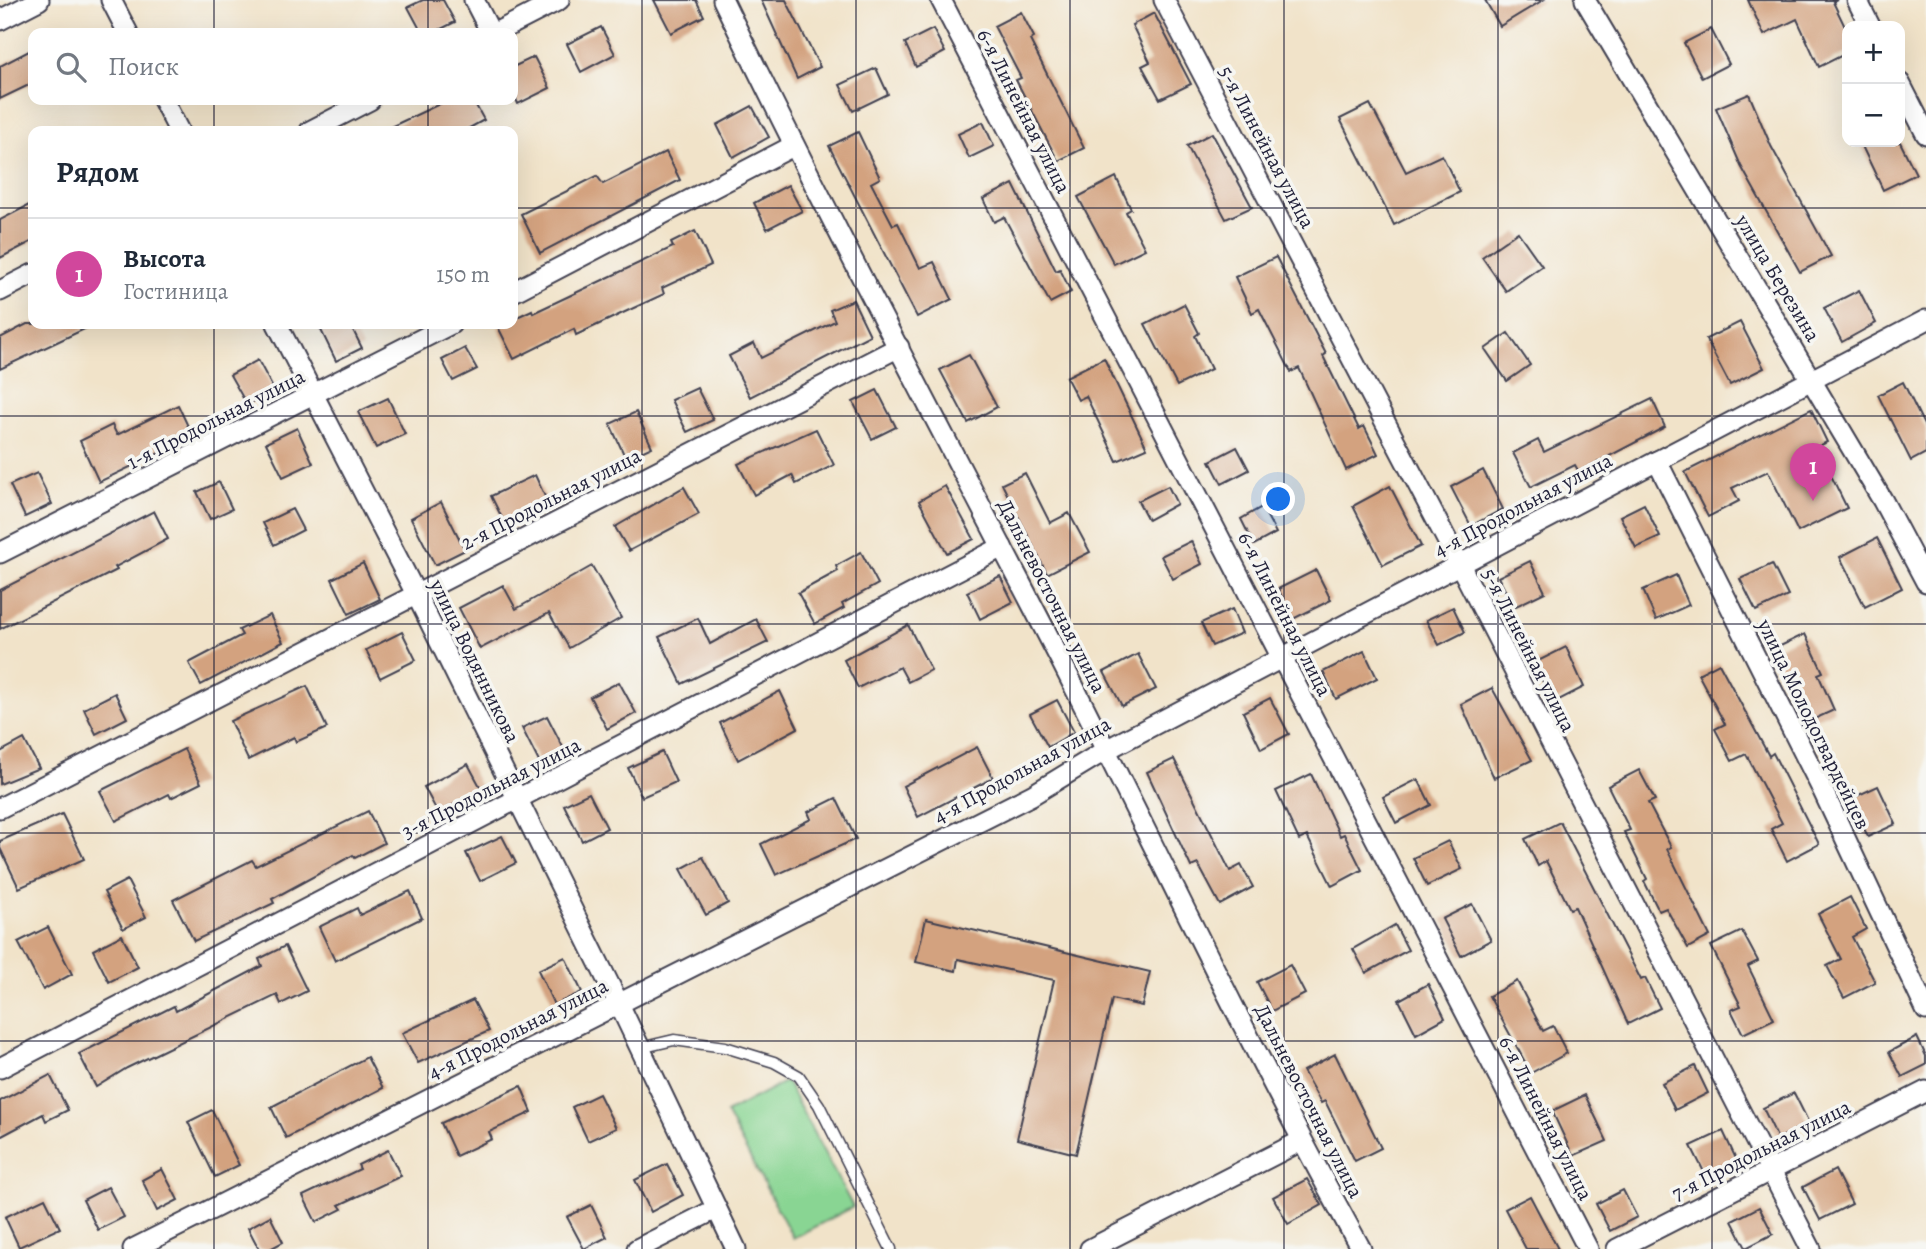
<!DOCTYPE html>
<html lang="ru">
<head>
<meta charset="utf-8">
<style>
	:root { --surface:#fff; --page:#f6f6f7; --text:#1f2937; --muted:#747a83; --line:#e0e1e3; --accent:#111827 }
	body { margin:0; font-family:Alegreya,serif; background:var(--page); color:var(--text) }
	.controls { position:absolute; right:21px; top:21px; display:grid; overflow:hidden; border-radius:14px; box-shadow:0 7px 28px #0002 }
	.controls button { width:63px; height:63px; display:grid; place-items:center; padding:0; border:0; border-bottom:2px solid var(--line); background:var(--surface); color:var(--text); font:35px sans-serif }
	.you { position:absolute; left:1279px; top:500px; width:24px; height:24px; margin:-18px; border:5px solid #fff; border-radius:50%; background:#1a73e8; box-shadow:0 0 0 10px #1a73e833 }
	.badge { display:grid; place-items:center; width:46px; height:46px; border-radius:50%; background:var(--accent); color:#fff; font-size:23px; font-weight:700 }
	.pin { position:absolute; translate:-50% -58px; filter:drop-shadow(0 2px 4px #0008) }
	.pin::after { content:''; position:absolute; top:37px; width:24px; height:21px; background:inherit; clip-path:polygon(0 0,100% 0,50% 100%) }
	.list { margin:0; padding:0; list-style:none }
	h2 { display:flex; justify-content:space-between; align-items:center; height:91px; margin:0; padding:0 28px; font-size:30px }
	h2 small { font-size:23px; font-weight:400; color:var(--muted) }
	.list li { display:grid; grid-template-columns:46px 1fr auto; gap:21px; align-items:center; box-sizing:border-box; height:112px; padding:0 28px; border-top:2px solid var(--line) }
	.list b { display:block; font-size:26px; white-space:nowrap }
	.list p { margin:0; font-size:23px; white-space:nowrap; color:var(--muted) }
	.list em { font-size:23px; font-style:normal; color:var(--muted) }
	.icon { flex:none; width:38px; height:38px; fill:none; stroke:currentColor; stroke-width:2; stroke-linecap:round; stroke-linejoin:round }
	.map { position:relative; flex:none; width:1926px; height:1249px; overflow:hidden }
	.search { position:absolute; background:var(--surface); box-shadow:0 7px 28px #0002; left:28px; top:28px; width:490px; height:77px; display:flex; align-items:center; gap:18px; box-sizing:border-box; padding:0 24px; border-radius:14px; color:var(--muted); font-size:26px }
	.panel { position:absolute; background:var(--surface); box-shadow:0 7px 28px #0002; left:28px; top:126px; width:490px; height:203px; border-radius:14px }
	.map>svg:first-child { display:block }
</style>
</head>
<body>
<div class="map">
<svg width="1926" height="1249" viewBox="0 0 1926 1249">
	<rect width="100%" height="100%" fill="#f6f6f2"/>
	<filter id="ink" filterUnits="userSpaceOnUse"><feTurbulence type="fractalNoise" baseFrequency=".0143" numOctaves="2"/><feDisplacementMap in="SourceGraphic" scale="14" xChannelSelector="R" yChannelSelector="G"/><feConvolveMatrix kernelMatrix="1 2 1 2 8 2 1 2 1" color-interpolation-filters="sRGB"/></filter>
	<filter id="wash" filterUnits="userSpaceOnUse"><feTurbulence type="fractalNoise" baseFrequency=".00686" numOctaves="4" result="noise"/><feDisplacementMap in="SourceGraphic" scale="28" xChannelSelector="R" yChannelSelector="G"/><feGaussianBlur stdDeviation="1.57" result="paint"/><feColorMatrix in="noise" values="0 0 0 0 0 0 0 0 0 0 0 0 0 0 0 0 0 1.4 0 .05"/><feComposite in="paint" operator="in"/></filter>
	<g filter="url(#wash)">
		<rect width="100%" height="100%" fill="#f1e3c9"/>
		<!-- green -->
		<path fill="#89d593" stroke="#567c67" stroke-width="2" d="M786 1081 853 1207 793 1238 726 1113Z"/>
		<g id="blocks">
			<!-- building -->
			<g fill="#d3a27f">
				<path d="M423 0H443L455 22 433 33H422L408 7Z"/>
				<path d="M654 0H696L704 16 671 33Z"/>
				<path d="M761 0H786L820 67 797 79Z"/>
				<path d="M1485 0H1543L1500 26Z"/>
				<path d="M1748 0H1837L1833 2 1847 31V53L1819 67 1797 19 1764 35Z"/>
				<path d="M1021 12 1034 37 1030 40 1084 148 1058 161 1016 80 1021 78 994 26Z"/>
				<path d="M1154 13 1191 84 1160 99 1142 66 1150 62 1132 25Z"/>
				<path d="M601 27 615 54 581 72 567 44Z"/>
				<path d="M933 29 945 52 916 67 905 43Z"/>
				<path d="M1711 29 1729 64 1702 78 1684 43Z"/>
				<path d="M33 49V83L0 99V66Z"/>
				<path d="M534 57 550 88 518 104 513 92V67Z"/>
				<path d="M876 68 888 94 853 111 840 85Z"/>
				<path d="M1749 94 1771 146 1831 256 1800 272 1741 166 1716 108Z"/>
				<path d="M448 100H473L484 120 464 131H382Z"/>
				<path d="M1370 104 1406 172 1442 155 1460 192 1394 225 1340 119Z"/>
				<path d="M752 106 769 137 733 157 717 125Z"/>
				<path d="M983 122 994 146 969 158 958 134Z"/>
				<path d="M858 132 880 178 871 183 893 225 898 223 920 268 934 262 952 299 917 317 829 146Z"/>
				<path d="M1212 133 1252 207 1226 219 1187 146Z"/>
				<path d="M1860 142H1900L1916 174 1883 190Z"/>
				<path d="M666 152 680 180 540 253 521 214 597 176 603 184Z"/>
				<path d="M1116 177 1131 209 1126 212 1145 249 1114 264 1078 197Z"/>
				<path d="M1013 184 1056 271 1060 269 1071 292 1050 303 1004 217 994 222 983 199Z"/>
				<path d="M788 185 802 211 767 229 754 203Z"/>
				<path d="M33 203V241L0 258V220Z"/>
				<path d="M695 231 711 265 662 288 664 294 625 312 576 335 574 329 514 359 498 327 513 324V319L532 310 533 313 673 247 671 243Z"/>
				<path d="M1518 232 1542 266 1506 291 1482 257Z"/>
				<path d="M1276 257 1326 354 1323 356 1359 429 1364 426 1378 454 1346 470 1299 368 1291 372 1259 309 1252 313 1235 277Z"/>
				<path d="M1859 290 1876 323 1842 342 1824 308Z"/>
				<path d="M853 300 870 335 750 397 729 356 754 343 761 358 835 321 830 310Z"/>
				<path d="M1184 304 1199 333 1195 336 1211 369 1177 386 1145 324Z"/>
				<path d="M1740 322 1764 368 1730 385 1706 339Z"/>
				<path d="M27 324H95L0 369V338Z"/>
				<path d="M318 324H350L362 348 336 361Z"/>
				<path d="M1508 333 1530 365 1507 381 1485 349Z"/>
				<path d="M465 348 477 369 453 381 442 360Z"/>
				<path d="M969 355 997 407 968 423 940 370Z"/>
				<path d="M1104 358 1147 448 1117 461 1086 396 1078 400 1066 377Z"/>
				<path d="M258 360 274 390 247 405 230 375Z"/>
				<path d="M1903 382 1926 429V453L1911 461 1878 395Z"/>
				<path d="M697 388 713 420 687 432 671 400Z"/>
				<path d="M877 390 896 427 872 439 853 402Z"/>
				<path d="M388 398 405 434 376 448 358 412Z"/>
				<path d="M1652 399 1665 427 1579 472 1575 465 1531 487 1513 453 1538 440 1544 452Z"/>
				<path d="M178 405 193 437 99 482 80 441 112 425 117 435Z"/>
				<path d="M1811 409 1827 442 1817 447 1847 508 1798 532 1768 471 1732 488 1739 501 1708 517 1685 472Z"/>
				<path d="M636 412 652 447 626 459 610 424Z"/>
				<path d="M297 428 313 463 283 477 266 443Z"/>
				<path d="M816 429 834 465 796 484 792 475 754 495 738 464Z"/>
				<path d="M1237 447 1249 470 1222 484 1210 461Z"/>
				<path d="M1483 470 1503 509 1471 526 1451 487Z"/>
				<path d="M37 473 52 504 25 517 10 485Z"/>
				<path d="M1025 473 1050 523 1069 513 1090 552 1047 574 1002 484Z"/>
				<path d="M535 475 548 503 505 524 491 496Z"/>
				<path d="M219 482 232 509 210 519 197 492Z"/>
				<path d="M945 486 974 539 947 553 919 501Z"/>
				<path d="M1168 486 1177 504 1148 520 1138 501Z"/>
				<path d="M1390 486 1421 546 1383 565 1353 506Z"/>
				<path d="M684 487 699 514 629 551 615 527Z"/>
				<path d="M441 502 465 550 435 565 411 518Z"/>
				<path d="M1644 504 1660 537 1636 548 1620 516Z"/>
				<path d="M1262 507 1276 533 1254 545 1241 519Z"/>
				<path d="M292 509 303 530 274 545 263 523Z"/>
				<path d="M154 511 168 539 115 567 117 570 0 629V590Z"/>
				<path d="M1877 538 1902 588 1865 607 1840 557Z"/>
				<path d="M1191 541 1202 564 1173 579 1161 556Z"/>
				<path d="M861 552 878 584 842 604 844 608 815 624 798 593 838 571 836 566Z"/>
				<path d="M1530 561 1545 592 1514 607 1498 577Z"/>
				<path d="M363 563 380 599 349 614 332 579Z"/>
				<path d="M1772 564 1788 596 1756 611 1740 579Z"/>
				<path d="M592 566 621 618 569 648 549 613 480 649 459 608 503 585 516 609Z"/>
				<path d="M1316 570 1331 600 1293 619 1278 589Z"/>
				<path d="M1676 575 1689 605 1656 620 1643 590Z"/>
				<path d="M1000 576 1013 602 980 619 967 592Z"/>
				<path d="M1453 607 1465 632 1439 645 1426 620Z"/>
				<path d="M1232 609 1242 633 1212 646 1201 623Z"/>
				<path d="M270 615 283 642 201 685 189 663 242 635 239 630Z"/>
				<path d="M698 618 710 644 756 619 768 642 682 684 659 637Z"/>
				<path d="M908 625 931 670 908 682 900 667 858 688 844 660Z"/>
				<path d="M402 632 416 660 380 678 366 650Z"/>
				<path d="M1805 634 1823 672 1818 674 1834 710 1808 722 1772 650Z"/>
				<path d="M1566 647 1584 687 1553 703 1534 663Z"/>
				<path d="M1364 651 1377 678 1336 699 1323 672Z"/>
				<path d="M1138 654 1156 689 1122 706 1104 672Z"/>
				<path d="M1719 663 1769 756 1773 753 1819 844 1787 861 1771 829 1782 823 1746 754 1732 761 1715 729 1725 724 1698 674Z"/>
				<path d="M619 682 636 713 607 729 590 697Z"/>
				<path d="M307 686 327 728 296 742 294 737 248 760 230 721Z"/>
				<path d="M1492 688 1532 760 1494 778 1461 704Z"/>
				<path d="M780 691 798 728 738 760 720 723Z"/>
				<path d="M115 693 127 718 96 734 84 709Z"/>
				<path d="M1270 698 1289 734 1261 749 1243 712Z"/>
				<path d="M1057 700 1074 732 1048 747 1030 714Z"/>
				<path d="M547 716 565 751 540 764 522 728Z"/>
				<path d="M24 739 39 768 0 784V752Z"/>
				<path d="M977 747 993 778 918 817 903 786Z"/>
				<path d="M184 749 201 783 171 798 169 794 116 821 100 791Z"/>
				<path d="M662 752 676 782 642 797 628 768Z"/>
				<path d="M1174 759 1230 871 1241 865 1253 887 1220 905 1198 864 1191 867 1147 772Z"/>
				<path d="M468 764 482 790 438 813 424 787Z"/>
				<path d="M1639 770 1655 800 1648 803 1671 847 1667 849 1710 936 1688 948 1666 908 1659 911 1644 881 1647 879 1624 832 1630 830 1608 786Z"/>
				<path d="M1311 774 1340 836 1344 834 1362 870 1332 886 1307 836 1299 840 1276 791Z"/>
				<path d="M1418 779 1431 805 1396 823 1383 797Z"/>
				<path d="M1878 786 1896 824 1868 837 1850 799Z"/>
				<path d="M589 793 607 828 582 841 564 805Z"/>
				<path d="M836 798 856 839 776 875 761 844 811 819 808 812Z"/>
				<path d="M368 811 384 843 355 858 353 855 272 899 274 903 194 941 173 900 252 860 256 866Z"/>
				<path d="M62 814 84 859 19 888 0 848V841Z"/>
				<path d="M1560 822 1641 980 1645 978 1660 1008 1628 1024 1575 907 1570 909 1546 861 1538 866 1525 839Z"/>
				<path d="M502 836 516 863 480 881 466 853Z"/>
				<path d="M1448 841 1462 869 1427 886 1413 858Z"/>
				<path d="M703 857 728 903 706 915 681 869Z"/>
				<path d="M127 880 146 917 123 929 104 892Z"/>
				<path d="M410 891 422 918 335 961 319 927 357 908 360 915Z"/>
				<path d="M1850 897 1866 929 1852 937 1875 982 1844 998 1827 966 1841 959 1818 914Z"/>
				<path d="M1472 904 1491 940 1461 956 1442 919Z"/>
				<path d="M926 919 1150 972 1142 1006 1112 999 1076 1154 1017 1139 1054 980 958 959 956 971 916 962Z"/>
				<path d="M1395 925 1408 950 1366 973 1353 949Z"/>
				<path d="M48 927 72 974 43 990 18 942Z"/>
				<path d="M1742 931 1758 961 1748 966 1774 1019 1743 1034 1731 1010 1741 1006 1711 946Z"/>
				<path d="M122 935 138 967 109 982 93 950Z"/>
				<path d="M285 946 307 991 281 1004 277 995 127 1068 96 1087 79 1054 174 1006 176 1011 262 966 259 959Z"/>
				<path d="M565 957 582 992 554 1005 538 970Z"/>
				<path d="M1290 965 1305 994 1272 1011 1257 982Z"/>
				<path d="M1517 981 1543 1031 1553 1026 1567 1053 1531 1073 1489 996Z"/>
				<path d="M1428 984 1445 1018 1416 1034 1399 1000Z"/>
				<path d="M473 1000 489 1031 418 1063 402 1033Z"/>
				<path d="M1917 1037 1926 1056V1065L1902 1077 1889 1052Z"/>
				<path d="M1335 1054 1381 1148 1355 1161 1325 1101 1321 1103 1303 1071Z"/>
				<path d="M367 1057 383 1088 286 1138 271 1107Z"/>
				<path d="M1695 1066 1708 1093 1675 1110 1662 1083Z"/>
				<path d="M50 1075 68 1110 46 1121 43 1114 0 1137V1101Z"/>
				<path d="M521 1086 532 1112 489 1132 492 1139 456 1156 441 1123Z"/>
				<path d="M1794 1093 1809 1123 1778 1139 1763 1108Z"/>
				<path d="M599 1094 616 1128 588 1141 572 1107Z"/>
				<path d="M1585 1095 1607 1141 1573 1156 1552 1111Z"/>
				<path d="M212 1110 239 1165 215 1177 188 1122Z"/>
				<path d="M1723 1131 1737 1161 1706 1176 1691 1146Z"/>
				<path d="M388 1150 401 1176 339 1205 342 1209 316 1222 303 1196 360 1169 358 1165Z"/>
				<path d="M667 1164 683 1195 651 1212 635 1180Z"/>
				<path d="M162 1169 178 1200 157 1211 142 1180Z"/>
				<path d="M1835 1170 1852 1204 1820 1220 1803 1187Z"/>
				<path d="M1307 1179 1322 1205 1288 1224 1273 1197Z"/>
				<path d="M108 1187 124 1217 98 1230 83 1200Z"/>
				<path d="M1623 1190 1637 1217 1610 1231 1596 1204Z"/>
				<path d="M1530 1196 1558 1249H1526L1505 1209Z"/>
				<path d="M45 1198 60 1228 19 1247 5 1217Z"/>
				<path d="M591 1205 607 1237 584 1249 567 1217Z"/>
				<path d="M1759 1207 1773 1234 1746 1248 1732 1221Z"/>
				<path d="M270 1216 283 1242 270 1249H259L248 1228Z"/>
			</g>
		</g>
	</g>
	<g filter="url(#ink)">
		<use href="#blocks" fill-opacity="0" stroke="#413f50" stroke-width="2"/>
		<g fill="none" stroke-linecap="round" stroke-linejoin="round">
			<defs>
				<path id="service" d="M640 1048 674 1040 725 1047 774 1062 799 1076 819 1105 891 1249"/>
				<g id="minor">
					<path d="M111 0 128 33"/>
					<path d="M474 0 491 33"/>
					<path d="M723 0C830 222 947 440 1060 659 1160 856 1254 1056 1361 1249"/>
					<path d="M941 0 1588 1249"/>
					<path d="M1164 0 1460 565 1811 1249"/>
					<path d="M1585 0 1883 501 1926 582"/>
					<path d="M1857 0 1870 26"/>
					<path d="M0 20 39 0"/>
					<path d="M495 33 559 0"/>
					<path d="M1900 83 1926 134"/>
					<path d="M163 100 179 131"/>
					<path d="M310 131 370 100"/>
					<path d="M0 291 33 274"/>
					<path d="M513 292 793 146"/>
					<path d="M277 324 416 594 619 1004 736 1249"/>
					<path d="M1657 461 1823 791 1926 1010"/>
					<path d="M0 553 451 324"/>
					<path d="M0 808 899 347"/>
					<path d="M0 1068 1002 547"/>
					<path d="M133 1249 1032 795 1106 750 1926 320"/>
					<path d="M637 1249 716 1209"/>
					<path d="M1090 1249 1301 1141"/>
					<path d="M1617 1249 1926 1091"/>
				</g>
			</defs>
			<!-- service casing -->
			<use href="#service" stroke="#413f50" stroke-width="13"/>
			<!-- minor casing -->
			<use href="#minor" stroke="#413f50" stroke-width="23"/>
			<!-- service -->
			<use href="#service" stroke="#fff" stroke-width="10"/>
			<!-- minor -->
			<use href="#minor" stroke="#fff" stroke-width="19"/>
		</g>
	</g>
	<!-- grid -->
	<path fill="none" stroke="#22223b" stroke-width="2" stroke-opacity="0.55" d="M214 0V33M428 0V33M642 0V1249M856 0V1249M1070 0V1249M1284 0V1249M1498 0V1249M1712 0V1249M214 100V131M428 100V131M0 208H33M513 208H1926M214 324V1249M428 324V1249M0 416H1926M0 624H1926M0 833H1926M0 1041H1926"/>
	<g text-anchor="middle" dominant-baseline="central" stroke-width="7" stroke-linejoin="round" paint-order="stroke">
		<!-- street labels -->
		<g font-size="21" fill="#22223b" stroke="#f6f6f2">
			<text transform="translate(1024 111) rotate(63)">6-я Линейная улица</text>
			<text transform="translate(1267 147) rotate(62)">5-я Линейная улица</text>
			<text transform="translate(1778 278) rotate(59)">улица Березина</text>
			<text transform="translate(216 419) rotate(-27)">1-я Продольная улица</text>
			<text transform="translate(551 499) rotate(-27)">2-я Продольная улица</text>
			<text transform="translate(1523 505) rotate(-28)">4-я Продольная улица</text>
			<text transform="translate(1052 596) rotate(63)">Дальневосточная улица</text>
			<text transform="translate(1285 614) rotate(63)">6-я Линейная улица</text>
			<text transform="translate(1529 650) rotate(63)">5-я Линейная улица</text>
			<text transform="translate(475 661) rotate(64)">улица Водянникова</text>
			<text transform="translate(1814 724) rotate(64)">улица Молодогвардейцев</text>
			<text transform="translate(1022 770) rotate(-29)">4-я Продольная улица</text>
			<text transform="translate(491 788) rotate(-27)">3-я Продольная улица</text>
			<text transform="translate(518 1029) rotate(-27)">4-я Продольная улица</text>
			<text transform="translate(1309 1101) rotate(63)">Дальневосточная улица</text>
			<text transform="translate(1546 1118) rotate(63)">6-я Линейная улица</text>
			<text transform="translate(1761 1150) rotate(-27)">7-я Продольная улица</text>
		</g>
	</g>
</svg>
<div class="controls">
<button>+</button>
<button>−</button>
</div>
<div class="you"></div>
<div class="pin badge" style="left:1813px;top:501px;background:#d1479c">1</div>
<div class="search"><svg class="icon" aria-label="search" viewBox="0 0 24 24"><circle cx="10" cy="10" r="6"/><path d="M15 15l6 6"/></svg>Поиск</div>
<section class="panel">
<h2>Рядом<small></small></h2>
<ul class="list">
<li><span class="badge" style="background:#d1479c">1</span><div><b>Высота</b><p>Гостиница</p></div><em>150 m</em></li>
</ul>
</section>
</div>
</body>
</html>
